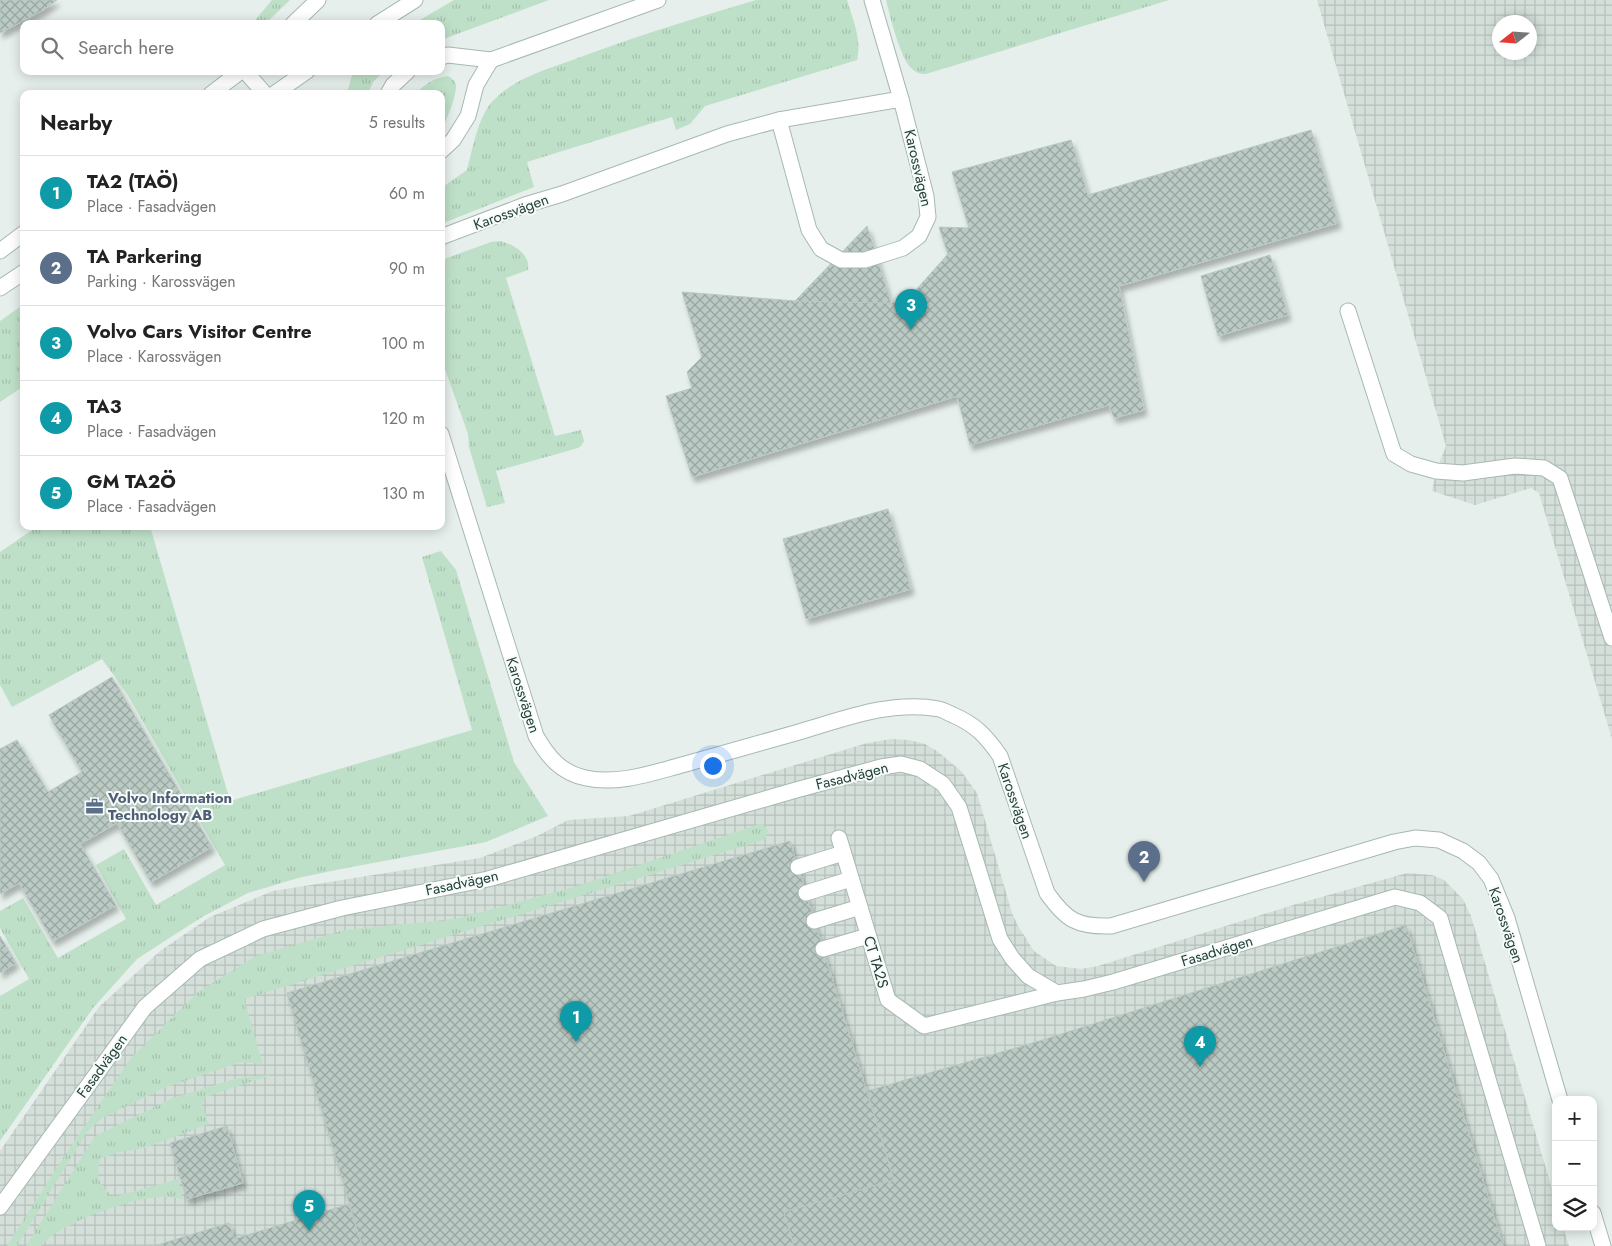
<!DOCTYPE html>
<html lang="en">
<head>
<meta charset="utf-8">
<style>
	:root { --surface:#fff; --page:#f6f6f6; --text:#222; --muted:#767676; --line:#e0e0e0; --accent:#804e3d }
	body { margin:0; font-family:Jost,sans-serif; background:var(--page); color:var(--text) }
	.controls { position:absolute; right:15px; bottom:15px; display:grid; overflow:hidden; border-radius:10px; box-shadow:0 2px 12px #0003 }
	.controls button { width:45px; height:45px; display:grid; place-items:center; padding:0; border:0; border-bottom:1px solid var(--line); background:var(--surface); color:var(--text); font:25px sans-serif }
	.compass { position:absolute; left:1492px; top:15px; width:45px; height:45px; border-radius:50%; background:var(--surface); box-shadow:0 2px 12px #0003; rotate:253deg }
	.you { position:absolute; left:712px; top:765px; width:18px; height:18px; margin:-12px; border:4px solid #fff; border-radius:50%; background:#1a73e8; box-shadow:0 0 0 8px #1a73e833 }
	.badge { display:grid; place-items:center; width:32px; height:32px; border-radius:50%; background:var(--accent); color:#fff; font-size:16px; font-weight:700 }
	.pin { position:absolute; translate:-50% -41px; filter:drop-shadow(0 1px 2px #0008) }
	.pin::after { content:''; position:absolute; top:26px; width:18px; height:15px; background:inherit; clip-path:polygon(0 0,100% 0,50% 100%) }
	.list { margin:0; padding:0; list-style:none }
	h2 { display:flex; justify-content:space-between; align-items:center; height:65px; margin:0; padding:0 20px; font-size:21px }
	h2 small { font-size:16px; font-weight:400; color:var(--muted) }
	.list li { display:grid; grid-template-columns:32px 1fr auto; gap:15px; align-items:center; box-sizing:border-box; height:75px; padding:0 20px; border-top:1px solid var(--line) }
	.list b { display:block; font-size:19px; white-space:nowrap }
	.list p { margin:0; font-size:16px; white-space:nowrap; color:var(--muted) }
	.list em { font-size:16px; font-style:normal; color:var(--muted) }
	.icon { flex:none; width:28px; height:28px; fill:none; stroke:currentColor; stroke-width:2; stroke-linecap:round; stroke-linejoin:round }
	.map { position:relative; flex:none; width:1612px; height:1246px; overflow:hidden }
	.search { position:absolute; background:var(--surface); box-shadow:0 2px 12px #0003; left:20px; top:20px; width:425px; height:55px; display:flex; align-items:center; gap:12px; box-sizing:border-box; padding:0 18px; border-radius:10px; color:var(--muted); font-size:19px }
	.panel { position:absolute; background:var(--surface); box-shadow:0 2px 12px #0003; left:20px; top:90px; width:425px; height:440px; border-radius:10px }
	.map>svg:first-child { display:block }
</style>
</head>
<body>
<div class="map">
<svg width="1612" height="1246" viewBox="0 0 1612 1246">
	<defs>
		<pattern id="industrial-grid" width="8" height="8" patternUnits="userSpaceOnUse" patternTransform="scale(1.25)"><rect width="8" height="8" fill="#d4dfda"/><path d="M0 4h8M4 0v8" fill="none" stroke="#b6c1bc"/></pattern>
		<pattern id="grass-tufts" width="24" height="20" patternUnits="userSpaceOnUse" patternTransform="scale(1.25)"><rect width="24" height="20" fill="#bfe0c8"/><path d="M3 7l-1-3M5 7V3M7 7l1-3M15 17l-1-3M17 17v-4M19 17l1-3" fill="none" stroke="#a4c1ad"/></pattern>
		<pattern id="building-cross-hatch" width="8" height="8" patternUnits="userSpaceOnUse" patternTransform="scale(1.25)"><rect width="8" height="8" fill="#bbcac4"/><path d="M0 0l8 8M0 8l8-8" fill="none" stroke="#98a6a0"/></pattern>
		<filter id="shadow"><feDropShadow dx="3" dy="5.5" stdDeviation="2.5" flood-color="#0004"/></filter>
	</defs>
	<rect width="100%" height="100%" fill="#e6efeb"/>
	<!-- industrial -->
	<g fill="url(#industrial-grid)" fill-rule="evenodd">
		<path d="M1317 0H1612V739L1539 493 1531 488 1475 505 1432 491 1436 471 1446 446ZM1500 22H1530V52H1500Z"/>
		<path d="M891 739 909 740 925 744 937 751 961 771 977 793 1012 913 1018 926 1034 951 1056 966 1081 969 1098 966 1293 905 1407 873 1432 875 1444 880 1463 899 1471 916 1556 1202V1227H1563L1569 1246H0V1151L99 1007 160 951 210 917 273 891 480 858 537 836 568 820 629 816 867 743Z"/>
	</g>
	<!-- grass -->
	<g fill="url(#grass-tufts)">
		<path d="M272 0H290L265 24H252Z"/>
		<path d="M454 0H549L441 40V24H413Z"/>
		<path d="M756 0H847C853 20 862 40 857 60L705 106 690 124 676 130 672 117 527 162 534 187 441 224V188L467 170C472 151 478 118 491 103 513 78 548 69 578 58 636 36 696 18 756 0Z"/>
		<path d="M886 0H1169L926 74C920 74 916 73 911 68 900 57 890 16 886 0Z"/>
		<path d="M355 71H384L373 82 368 94H347L351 78Z"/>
		<path d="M448 76C451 78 455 80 456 85 457 95 446 122 441 131V94H415C427 83 432 79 448 76Z"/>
		<path d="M500 241C513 244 531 254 528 270L506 278 555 436 581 430 584 441 581 446 578 448 496 471 505 503 487 507 469 447 468 434 441 358V262L447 258 491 242Z"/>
		<path d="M24 304V386L0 402V321Z"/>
		<path d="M38 526H150L230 801 472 730 422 557 441 551 456 570 514 762 548 816 486 842 341 869 298 878 248 893 202 917 137 959 93 1008 0 1141V996L29 979 0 928V911L23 898 58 958 126 919 96 865 124 849 156 905 225 865 127 694 102 659 12 707 0 685V552Z"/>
		<path d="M762 823 768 831 765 839 757 842 244 999 263 1064 242 1062 164 1088 102 1118 87 1132 17 1246H7L61 1161 131 1058 198 992 256 956 344 930 455 919 581 885Z"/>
		<path d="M271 1075 205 1097 202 1105 209 1124 144 1148 115 1153 100 1159C97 1180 97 1184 114 1197L178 1179 183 1199C176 1198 168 1196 160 1197 131 1198 59 1223 41 1246H26L95 1136 173 1098 238 1078Z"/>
	</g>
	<!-- building -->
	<g fill="url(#building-cross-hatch)" stroke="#b8c9c2" filter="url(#shadow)">
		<path d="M0 0H57L43 10 0 33Z"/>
		<path d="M1311 130 1338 223 1119 286 1144 410 1114 418 1109 405 970 445 957 396 692 477 666 396 692 388 687 372 702 357 682 292 795 301 891 303 907 300 948 254 939 227 969 228 952 172 1071 140 1088 195Z"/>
		<path d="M867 226 891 303 795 301Z"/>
		<path d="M1270 255 1288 315 1218 336 1201 276Z"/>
		<path d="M888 509 911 589 806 619 783 539Z"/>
		<path d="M112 677 212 847 151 882 117 823 80 844 116 905 53 941 19 883 0 894V749L17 740 48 792 82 772 49 715Z"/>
		<path d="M790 841 894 1180 784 1212 794 1246H362L287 993Z"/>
		<path d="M1406 925 1503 1246H794L784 1212 894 1180 867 1091 1036 1042Z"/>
		<path d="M0 936 16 963 0 973Z"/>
		<path d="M227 1126 243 1183 187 1199 170 1143Z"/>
		<path d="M349 1204 362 1246H154L229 1223 234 1239Z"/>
	</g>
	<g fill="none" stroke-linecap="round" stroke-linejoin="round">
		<defs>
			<g id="service">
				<path d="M872 0 901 99"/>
				<path d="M441 57 448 55 491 60 658 0"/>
				<path d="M388 94 393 85 408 71"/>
				<path d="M901 99 926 196 928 217 919 236 903 248 865 260H841L821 249 809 230 779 120Z"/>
				<path d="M441 151 453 140 468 116 476 85 491 60"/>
				<path d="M1348 311 1394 454 1411 464 1436 471 1463 473 1515 466 1544 468 1560 478 1612 638"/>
				<path d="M839 838 888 1000 924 1026 1057 993"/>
				<path d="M798 867 843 853"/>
				<path d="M806 893 851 879"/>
				<path d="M814 921 860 907"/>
				<path d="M823 949 868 936"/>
			</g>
			<g id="minor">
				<path d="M245 71 265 94"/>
				<path d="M441 237 525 205 562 194 727 134 779 120"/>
				<path d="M441 434 536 736C548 757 561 773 586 778 618 785 652 773 682 765 721 754 760 743 799 732 844 719 891 700 939 709 944 710 948 713 953 715 976 725 986 736 1000 756L1047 893C1066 920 1077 927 1111 926L1394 842 1415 838 1439 840 1463 851 1479 863 1491 879 1507 918 1560 1100"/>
				<path d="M0 1207 145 1007 200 959 263 929 342 908 488 879 796 790 881 767 901 764 920 769 943 784 959 807 1000 939 1012 958 1028 976 1057 993 1084 989 1113 982 1395 897 1420 903 1440 918 1538 1246"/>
				<path d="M1593 1213 1603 1246"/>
			</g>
			<g id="tertiary">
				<path d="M293 24 318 0"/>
				<path d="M377 24 415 0"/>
				<path d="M211 94 241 71"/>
				<path d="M274 94 307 71"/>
				<path d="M0 251 24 233"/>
				<path d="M0 288 24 272"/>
			</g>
		</defs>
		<!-- service casing -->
		<use href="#service" stroke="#a8b8b2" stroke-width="17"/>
		<!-- minor casing -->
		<use href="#minor" stroke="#a8b8b2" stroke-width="17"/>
		<!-- tertiary casing -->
		<use href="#tertiary" stroke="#a8b8b2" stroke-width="17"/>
		<!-- service -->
		<use href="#service" stroke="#fff" stroke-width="15"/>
		<!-- minor -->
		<use href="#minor" stroke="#fff" stroke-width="15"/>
		<!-- tertiary -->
		<use href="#tertiary" stroke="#fff" stroke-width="15"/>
	</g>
	<!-- icons -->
	<defs>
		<symbol id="office-bare" viewBox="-9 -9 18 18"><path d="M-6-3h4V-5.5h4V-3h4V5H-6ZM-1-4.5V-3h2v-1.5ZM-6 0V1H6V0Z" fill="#5c6f8a" stroke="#f7fbf9" stroke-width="2.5" paint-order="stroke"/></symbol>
	</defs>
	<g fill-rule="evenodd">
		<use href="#office-bare" x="82" y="794" width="25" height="25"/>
	</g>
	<g text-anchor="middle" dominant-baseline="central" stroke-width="4" stroke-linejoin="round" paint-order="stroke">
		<!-- street labels -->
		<g font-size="15" fill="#24423a" stroke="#f7fbf9">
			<text transform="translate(918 168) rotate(77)">Karossvägen</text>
			<text transform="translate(511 212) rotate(-20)">Karossvägen</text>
			<text transform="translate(523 695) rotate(72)">Karossvägen</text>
			<text transform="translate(852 776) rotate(-14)">Fasadvägen</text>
			<text transform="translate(1015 801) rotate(71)">Karossvägen</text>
			<text transform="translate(462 883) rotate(-12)">Fasadvägen</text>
			<text transform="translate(1506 925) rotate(71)">Karossvägen</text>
			<text transform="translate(1217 951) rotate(-17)">Fasadvägen</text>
			<text transform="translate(876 962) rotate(73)">CT TA2S</text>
			<text transform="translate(102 1066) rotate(-54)">Fasadvägen</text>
		</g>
		<!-- service labels -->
		<g font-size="15" font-weight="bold" fill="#4e5e75" stroke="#f7fbf9" text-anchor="start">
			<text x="108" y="798">Volvo Information<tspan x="108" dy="17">Technology AB</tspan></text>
		</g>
	</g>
</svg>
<div class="controls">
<button>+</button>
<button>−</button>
<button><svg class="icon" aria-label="layers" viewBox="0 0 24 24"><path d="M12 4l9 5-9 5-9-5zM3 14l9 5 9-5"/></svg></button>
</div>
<svg class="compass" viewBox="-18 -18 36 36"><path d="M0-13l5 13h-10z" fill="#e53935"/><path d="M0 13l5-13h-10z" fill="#767676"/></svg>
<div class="you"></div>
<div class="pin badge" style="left:576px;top:1042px;background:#0f9aa8">1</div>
<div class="pin badge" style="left:1144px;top:882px;background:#5c6f8a">2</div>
<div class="pin badge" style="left:911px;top:330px;background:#0f9aa8">3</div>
<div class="pin badge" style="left:1200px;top:1067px;background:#0f9aa8">4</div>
<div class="pin badge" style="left:309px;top:1231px;background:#0f9aa8">5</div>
<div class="search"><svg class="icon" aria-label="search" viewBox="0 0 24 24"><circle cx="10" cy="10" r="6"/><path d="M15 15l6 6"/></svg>Search here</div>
<section class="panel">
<h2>Nearby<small>5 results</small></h2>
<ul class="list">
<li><span class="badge" style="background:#0f9aa8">1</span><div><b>TA2 (TAÖ)</b><p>Place · Fasadvägen</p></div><em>60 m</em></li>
<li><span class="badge" style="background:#5c6f8a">2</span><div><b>TA Parkering</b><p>Parking · Karossvägen</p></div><em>90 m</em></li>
<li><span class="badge" style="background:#0f9aa8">3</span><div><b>Volvo Cars Visitor Centre</b><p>Place · Karossvägen</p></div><em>100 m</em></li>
<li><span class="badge" style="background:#0f9aa8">4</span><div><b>TA3</b><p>Place · Fasadvägen</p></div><em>120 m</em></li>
<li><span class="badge" style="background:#0f9aa8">5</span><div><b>GM TA2Ö</b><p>Place · Fasadvägen</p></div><em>130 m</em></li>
</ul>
</section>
</div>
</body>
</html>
